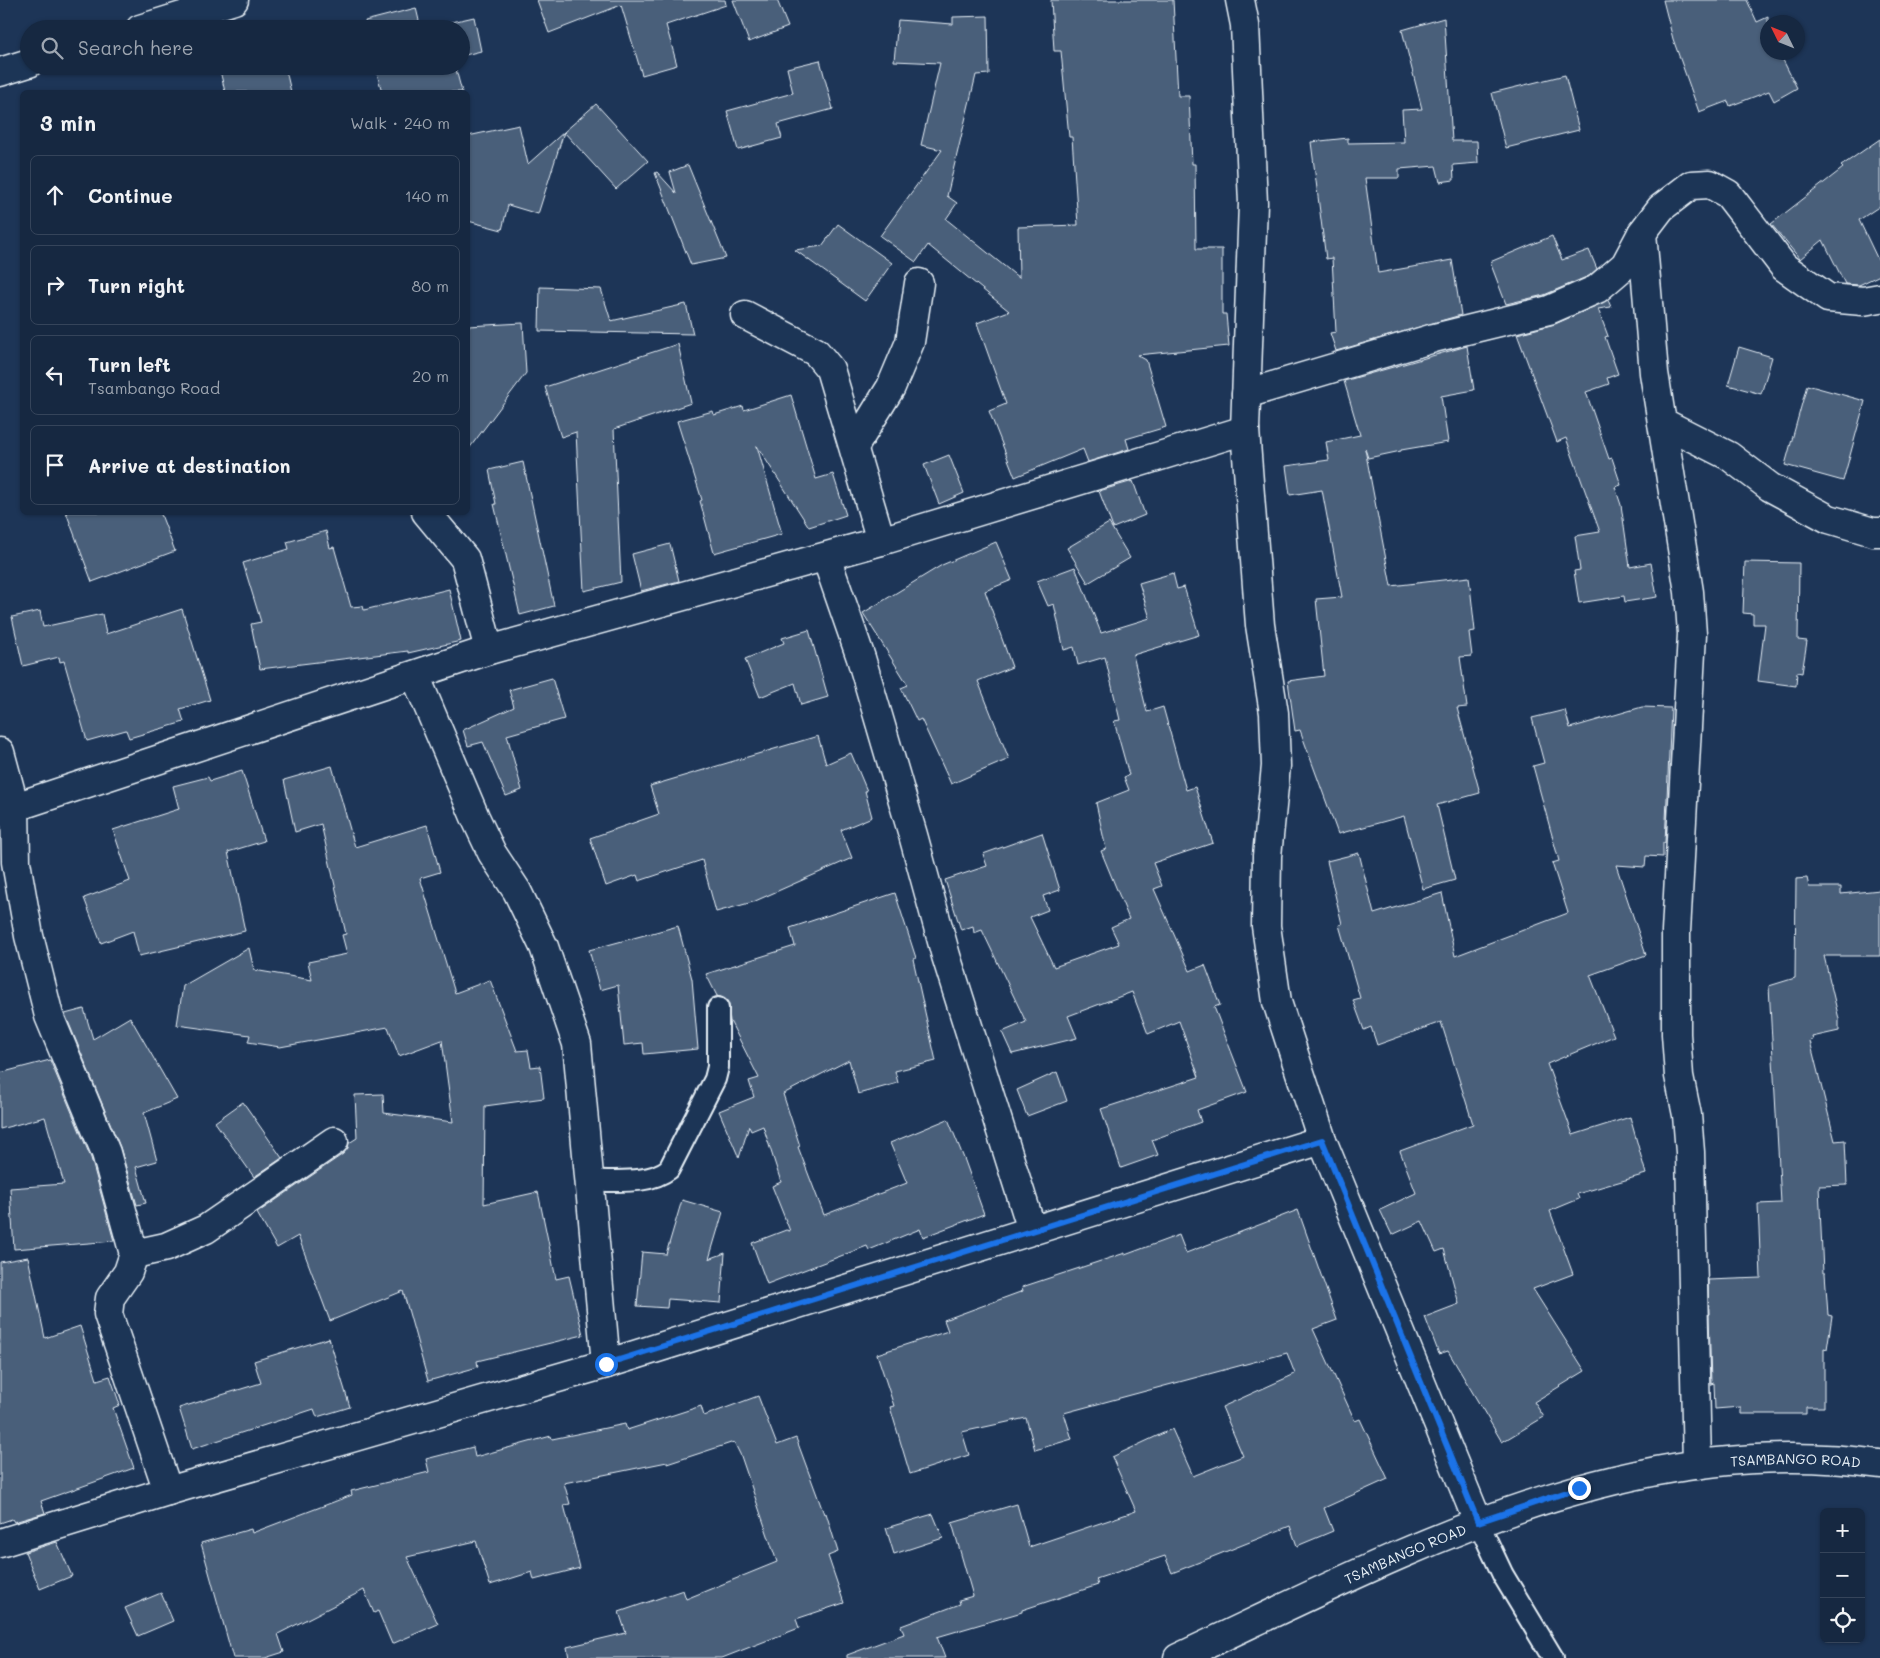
<!DOCTYPE html>
<html lang="en">
<head>
<meta charset="utf-8">
<style>
	:root { --surface:#162841; --page:#23344c; --text:#f1f3f6; --muted:#9ea6b1; --line:#35445a }
	body { margin:0; font-family:Mali,sans-serif; background:var(--page); color:var(--text) }
	.controls { position:absolute; right:15px; bottom:15px; display:grid; overflow:hidden; border-radius:8px; box-shadow:0 1px 4px #0004 }
	.controls button { width:45px; height:45px; display:grid; place-items:center; padding:0; border:0; border-bottom:1px solid var(--line); background:var(--surface); color:var(--text); font:25px sans-serif }
	.compass { position:absolute; left:1760px; top:15px; width:45px; height:45px; border-radius:50%; background:var(--surface); box-shadow:0 1px 4px #0004; rotate:313deg }
	.stop { position:absolute; width:15px; height:15px; margin:-11px; border:4px solid #1a73e8; border-radius:50%; background:#fff }
	.stop.end { background:#1a73e8; border-color:#fff; box-shadow:0 1px 5px #0008 }
	.list { margin:0; padding:0; list-style:none }
	h2 { display:flex; justify-content:space-between; align-items:center; height:65px; margin:0; padding:0 20px; font-size:21px }
	h2 small { font-size:16px; font-weight:400; color:var(--muted) }
	.list li { display:grid; grid-template-columns:32px 1fr auto; gap:15px; align-items:center; box-sizing:border-box; height:80px; margin:0 10px 10px; padding:0 10px; border:1px solid var(--line); border-radius:8px }
	.list b { display:block; font-size:19px; white-space:nowrap }
	.list p { margin:0; font-size:16px; white-space:nowrap; color:var(--muted) }
	.list em { font-size:16px; font-style:normal; color:var(--muted) }
	.icon { flex:none; width:28px; height:28px; fill:none; stroke:currentColor; stroke-width:2; stroke-linecap:round; stroke-linejoin:round }
	.map { position:relative; flex:none; width:1880px; height:1658px; overflow:hidden }
	.search { position:absolute; background:var(--surface); box-shadow:0 1px 4px #0004; left:20px; top:20px; width:450px; height:55px; display:flex; align-items:center; gap:12px; box-sizing:border-box; padding:0 18px; border-radius:28px; color:var(--muted); font-size:19px }
	.panel { position:absolute; background:var(--surface); box-shadow:0 1px 4px #0004; left:20px; top:90px; width:450px; height:425px; border-radius:8px }
	.map>svg:first-child { display:block }
</style>
</head>
<body>
<div class="map">
<svg width="1880" height="1658" viewBox="0 0 1880 1658">
	<rect width="100%" height="100%" fill="#1d3557"/>
	<filter id="ink" filterUnits="userSpaceOnUse"><feTurbulence type="fractalNoise" baseFrequency=".02" numOctaves="2"/><feDisplacementMap in="SourceGraphic" scale="10" xChannelSelector="R" yChannelSelector="G"/><feConvolveMatrix kernelMatrix="1 2 1 2 8 2 1 2 1" color-interpolation-filters="sRGB"/></filter>
	<g filter="url(#ink)">
		<!-- building -->
		<g fill="#495e7a" stroke="#e8f1f8">
			<path d="M537 0H725L726 5 666 25 677 65 642 75 621 5 549 33Z"/>
			<path d="M733 0H777L788 27 749 42Z"/>
			<path d="M1051 0H1173L1178 96H1189L1192 164H1195L1196 249H1222V314H1226L1229 346 1137 355 1146 360 1166 427 1126 439 1129 449 1088 462 1083 449 1015 477 989 411 1006 404 977 323 1009 311 928 245 916 262 880 236 942 150 921 145 940 63 894 61 898 20 953 24V17L988 16 989 74 976 75 947 196 957 203 946 219 1019 278 1018 227 1078 225 1072 137H1069L1061 51H1054Z"/>
			<path d="M1663 0H1747L1757 22 1768 17V52H1779L1797 88 1774 101 1769 91 1730 106 1728 101 1699 112 1673 39Z"/>
			<path d="M416 8 421 29H367L365 21Z"/>
			<path d="M474 17 481 51 461 56V29H421Z"/>
			<path d="M1444 18 1452 141H1477L1478 163 1453 165 1454 180 1440 182 1436 166 1399 169V178H1365L1378 273 1452 260 1461 315 1336 351 1330 333 1336 332 1332 258 1326 259 1311 142 1348 138V143L1404 142 1402 110 1422 109 1402 30Z"/>
			<path d="M242 21 244 29H211L210 28Z"/>
			<path d="M820 60 833 109 778 124 782 138 738 150 727 111 793 93 787 68Z"/>
			<path d="M219 66H285L291 92H225Z"/>
			<path d="M375 66H455L462 92H382Z"/>
			<path d="M1565 75 1579 130 1506 148 1492 93Z"/>
			<path d="M596 104 648 161 616 189 564 132Z"/>
			<path d="M519 125 528 164 564 132 538 214 508 205 502 230 468 221V136Z"/>
			<path d="M1880 139V206L1859 220 1880 264V275L1859 285 1845 284 1823 240 1800 259 1771 224 1843 168 1841 166Z"/>
			<path d="M688 165 726 258 691 265 655 173 657 172 676 193 670 172Z"/>
			<path d="M838 224 892 263 865 301 795 250 822 246Z"/>
			<path d="M1552 236 1562 260 1589 250 1597 269 1589 276 1544 295 1506 304 1490 262Z"/>
			<path d="M540 287 601 289 611 321 686 304 693 334 539 331Z"/>
			<path d="M1608 300 1611 307 1598 309 1608 336 1605 337 1618 374 1607 378 1609 384 1586 392 1609 459 1612 458 1621 485 1615 487 1621 505 1630 567 1651 563 1657 597 1625 602 1624 596 1579 603 1574 571 1580 570 1575 536 1600 532 1566 438 1557 442 1517 334 1555 324Z"/>
			<path d="M523 323 526 373 468 450V326Z"/>
			<path d="M678 344 691 403 614 429 621 582 584 591 576 432 561 437 545 387Z"/>
			<path d="M1467 346 1474 390 1441 396 1448 442 1401 450V451L1368 458 1365 449 1391 586 1469 577 1475 631 1469 632 1472 656 1460 657 1467 707 1457 708 1480 793 1437 805 1455 880 1423 889 1404 816 1338 834 1300 730 1295 731 1288 681 1324 676 1316 599 1342 597 1322 490 1290 495 1286 466 1329 460 1326 442 1360 435 1344 381Z"/>
			<path d="M1739 347 1772 357 1761 394 1728 385Z"/>
			<path d="M1807 385 1865 401 1843 481 1785 465Z"/>
			<path d="M791 395 816 479 833 474 846 515 809 527 757 446 782 534 714 553 700 501 702 500 677 421 713 411 714 415 743 406 744 410Z"/>
			<path d="M949 455 964 493 939 504 924 465Z"/>
			<path d="M523 462 554 606 520 615 494 504H496L489 470Z"/>
			<path d="M1133 481 1145 515 1113 528 1099 491Z"/>
			<path d="M66 512H160L175 551 92 582Z"/>
			<path d="M1109 523 1130 558 1088 583 1067 548Z"/>
			<path d="M326 531 330 548 334 547 351 607 363 606 364 610 449 589 461 641 408 653V651L260 669 251 624 261 622 243 563 289 549 287 542Z"/>
			<path d="M996 542 1012 580 985 591 1012 667 978 681 1009 759 951 784 921 719 917 721 901 688 908 685 863 613 942 565Z"/>
			<path d="M670 544 679 581 641 591 632 554Z"/>
			<path d="M1745 562 1799 563 1798 640 1807 641 1802 673 1797 672 1796 686 1758 681 1765 624H1753V614L1743 613Z"/>
			<path d="M1075 567 1101 633 1150 618 1139 583 1173 573 1177 589 1184 587 1199 635 1133 655 1147 712 1163 707 1186 790 1195 787 1213 843 1153 863 1162 886 1154 889 1190 971 1205 965 1220 1005 1214 1007 1247 1092 1197 1110 1201 1122 1152 1140 1158 1155 1121 1168 1101 1109 1199 1077 1179 1021 1148 1034 1132 992 1068 1016 1077 1038 1012 1054 1002 1032 1026 1022 982 930 974 933 973 926 961 930 945 880 987 866 983 854 1042 833 1060 890 1043 896 1048 910 1030 917 1054 967 1119 944 1111 927 1129 919 1101 851 1106 849 1096 803 1129 790 1124 777 1129 775 1114 721 1120 720 1105 657 1078 665 1074 647 1064 650 1054 604 1048 606 1037 581Z"/>
			<path d="M182 609 210 700 180 709 184 722 129 738 126 730 87 741 64 661 60 662 59 657 23 666 12 617 40 611 43 627 102 614 106 634Z"/>
			<path d="M809 630 828 697 801 705 795 683 760 697 745 659 784 643 782 638Z"/>
			<path d="M552 678 564 719 507 735 522 790 506 796 483 742 468 746 463 730 514 707 509 690Z"/>
			<path d="M1642 707 1671 708 1665 843H1663V857L1646 856 1645 867 1616 865 1646 955 1590 975 1614 1036 1547 1064 1573 1135 1630 1117 1646 1174 1577 1194 1579 1199 1550 1211 1573 1274 1533 1289 1585 1371 1534 1402 1544 1417 1502 1442 1448 1351 1439 1354 1425 1317 1459 1304 1444 1249 1436 1252 1422 1221 1392 1235 1380 1210 1416 1193 1400 1151 1473 1124 1441 1022 1377 1045 1371 1027 1364 1030 1353 1000 1360 998 1339 925 1342 924 1327 861 1359 853 1374 914 1442 893 1455 956 1568 913 1552 863 1559 861 1533 766 1544 763 1532 718 1565 710 1570 728Z"/>
			<path d="M818 736 826 764 851 753 867 791H865L872 817 841 830 852 858 753 902 716 912 702 860 639 881 637 875 606 886 590 838 659 814 650 786Z"/>
			<path d="M332 766 355 847 427 825 440 872 420 878 455 993 490 980 517 1051 528 1050 531 1067 540 1066 544 1098 485 1106 484 1204 538 1192 556 1279 569 1276 583 1335 477 1361 478 1367 428 1381 403 1291 330 1321 298 1236 277 1248 257 1213 343 1154 348 1148 349 1143 357 1138 355 1095 383 1094 384 1113 453 1122 442 1040 399 1056 388 1027 280 1047 248 1042 250 1035 177 1025 183 986 249 948 254 970 312 980 308 962 347 954 342 935 346 934 321 824 295 832 284 780Z"/>
			<path d="M242 771 264 841 228 852 245 931 139 956 133 931 101 943 84 898 130 881 113 830 179 809 173 786 208 777 210 781Z"/>
			<path d="M1807 878 1809 887H1841V894L1880 890V956H1824L1839 1019V1031L1812 1037 1813 1040 1810 1041 1835 1141 1845 1140 1847 1185 1819 1186 1823 1273H1825L1828 1315 1832 1316 1827 1349 1824 1348V1407H1806V1414H1741V1407L1715 1409 1714 1383 1711 1384 1708 1280 1761 1278 1758 1204 1781 1203 1769 986 1795 978 1796 879Z"/>
			<path d="M895 893 916 958 913 959 936 1061 895 1071 898 1083 858 1094 849 1060 783 1094 800 1146 798 1147 824 1215 907 1183 890 1143 948 1119 965 1161 984 1214 923 1237 920 1229 869 1250 867 1246 767 1284 752 1243 786 1230 790 1231 772 1186 781 1182 763 1126 751 1131 749 1126 739 1158 719 1111 754 1097 749 1081 759 1078 730 1021 728 1003 723 998 717 996 706 974 795 946 790 928Z"/>
			<path d="M678 926 692 979 698 1049 644 1054 643 1043 624 1045 618 985 600 990 589 950Z"/>
			<path d="M84 1009 93 1039 130 1017 177 1099 144 1113 157 1161 136 1167 146 1203 137 1205 120 1147 65 1014Z"/>
			<path d="M50 1060 91 1158 114 1241 14 1249 10 1188 64 1184 45 1117 0 1129V1073Z"/>
			<path d="M1057 1072 1067 1101 1027 1116 1017 1090Z"/>
			<path d="M243 1102 282 1158 254 1177 215 1122Z"/>
			<path d="M682 1200 723 1212 709 1259 725 1253 721 1303 668 1299 667 1308 637 1306 642 1252 666 1254Z"/>
			<path d="M1298 1210 1337 1320 1313 1329 1355 1421 1360 1419 1388 1479 1324 1508 1333 1531 1297 1546 1290 1526 1172 1573 1165 1556 1096 1579 1098 1585 1022 1610V1612L937 1637 945 1658H847V1655L904 1634 901 1626 960 1604 959 1600 973 1596 952 1523 1017 1504 1029 1547 1136 1511 1112 1457 1172 1429 1193 1476 1243 1456 1222 1407 1295 1374 1287 1353 1064 1413 1072 1439 1035 1450 1026 1418 962 1432 969 1455 910 1474 890 1407 894 1406 877 1354 948 1331 944 1320 1023 1291 1022 1287 1125 1253V1255L1179 1235 1186 1253Z"/>
			<path d="M28 1257 45 1338 80 1326 97 1380 110 1376 120 1405 113 1408 134 1468 41 1501 45 1513 14 1522 12 1519 0 1523V1262Z"/>
			<path d="M329 1338 350 1407 317 1417 314 1409 192 1449 179 1408 261 1383 254 1361Z"/>
			<path d="M758 1396 777 1445 796 1438 824 1514 826 1513 838 1552 828 1556 844 1603 796 1619 799 1628 722 1658H569L567 1647 626 1633 619 1612 683 1590 686 1599 777 1562 741 1456 734 1442 667 1464V1462L564 1483 570 1504 564 1505 580 1568 534 1580 532 1572 490 1585 476 1541 407 1557 438 1624 392 1644 378 1611 374 1613 364 1590 278 1634 284 1652 265 1658H233L201 1543 251 1529 252 1533 352 1495 351 1491 429 1472 426 1459 473 1447 475 1457 551 1436 552 1439 625 1424 627 1430 701 1406 704 1416Z"/>
			<path d="M933 1514 943 1538 894 1554 886 1528Z"/>
			<path d="M57 1542 72 1576 40 1589 25 1552Z"/>
			<path d="M161 1593 173 1621 138 1636 125 1608Z"/>
		</g>
		<g fill="none" stroke-linecap="round" stroke-linejoin="round">
			<defs>
				<g id="lane">
					<path d="M590 1181C616 1180 648 1185 669 1169L715 1079 718 1067V1008"/>
					<path d="M1478 1522 1503 1575 1553 1658"/>
				</g>
				<g id="street">
					<path d="M1240 0 1245 25 1253 203 1245 430 1260 625 1274 713 1276 766 1267 856 1266 926 1277 1002 1322 1140 1478 1522"/>
					<path d="M140 29 234 0"/>
					<path d="M0 72 29 63"/>
					<path d="M1642 233 1654 373 1689 592 1692 634 1676 932V1034L1679 1076 1687 1115 1690 1152 1697 1465"/>
					<path d="M745 315 816 352 830 369 881 541"/>
					<path d="M1246 394 1434 338 1549 310 1597 289 1625 265 1642 233 1661 208 1691 185 1710 184 1728 194 1784 267 1828 298 1863 301 1880 298"/>
					<path d="M1662 422 1729 456 1770 487 1829 519 1873 532H1880"/>
					<path d="M854 447 891 387 910 342 919 283"/>
					<path d="M426 512 465 559 489 650"/>
					<path d="M826 557 861 658 913 835 946 956 1032 1230"/>
					<path d="M415 675 475 817 492 853 517 891 544 947 577 1044 606 1364"/>
					<path d="M0 752 15 808 16 862 29 936 49 1016 106 1153 134 1254 128 1272 110 1298 108 1314 168 1491"/>
					<path d="M0 812 489 650 881 541 1245 430"/>
					<path d="M134 1254 166 1247 206 1229 334 1141"/>
					<path d="M0 1543 168 1491 606 1364 1322 1140"/>
				</g>
				<g id="secondary">
					<path id="s1" d="M1178 1658C1401 1554 1624 1429 1880 1464"/>
				</g>
			</defs>
			<!-- lane casing -->
			<use href="#lane" stroke="#e8f1f8" stroke-width="24"/>
			<!-- street casing -->
			<use href="#street" stroke="#e8f1f8" stroke-width="31"/>
			<!-- secondary casing -->
			<use href="#secondary" stroke="#e8f1f8" stroke-width="31"/>
			<!-- lane -->
			<use href="#lane" stroke="#1d3557" stroke-width="20"/>
			<!-- street -->
			<use href="#street" stroke="#1d3557" stroke-width="28"/>
			<!-- secondary -->
			<use href="#secondary" stroke="#1d3557" stroke-width="28"/>
		</g>
	</g>
	<g fill="none" stroke-linecap="round" stroke-linejoin="round" filter="url(#ink)">
		<!-- route -->
		<path stroke="#1a73e8" stroke-width="6" d="M606 1364 1322 1140 1478 1522 1579 1488"/>
	</g>
	<g text-anchor="middle" dominant-baseline="central" stroke-width="4.5" stroke-linejoin="round" paint-order="stroke">
		<!-- street labels -->
		<g font-size="14" fill="#e8f1f8" stroke="#1d3557">
			<text stroke="none"><textPath href="#s1" startOffset="655">TSAMBANGO ROAD</textPath></text>
			<text stroke="none"><textPath href="#s1" startOffset="250">TSAMBANGO ROAD</textPath></text>
		</g>
	</g>
</svg>
<div class="controls">
<button>+</button>
<button>−</button>
<button><svg class="icon" aria-label="locate" viewBox="0 0 24 24"><circle cx="12" cy="12" r="6"/><path d="M12 2v4M12 18v4M2 12h4M18 12h4"/></svg></button>
</div>
<svg class="compass" viewBox="-18 -18 36 36"><path d="M0-13l5 13h-10z" fill="#e53935"/><path d="M0 13l5-13h-10z" fill="#9ea6b1"/></svg>
<div class="stop" style="left:606px;top:1364px"></div>
<div class="stop end" style="left:1579px;top:1488px"></div>
<div class="search"><svg class="icon" aria-label="search" viewBox="0 0 24 24"><circle cx="10" cy="10" r="6"/><path d="M15 15l6 6"/></svg>Search here</div>
<section class="panel">
<h2>3 min<small>Walk · 240 m</small></h2>
<ul class="list">
<li><svg class="icon" aria-label="ahead" viewBox="0 0 24 24"><path d="M12 20V5M6 11l6-6 6 6"/></svg><div><b>Continue</b></div><em>140 m</em></li>
<li><svg class="icon" aria-label="right" viewBox="0 0 24 24"><path d="M7 20v-9h11M14 6l5 5-5 5"/></svg><div><b>Turn right</b></div><em>80 m</em></li>
<li><svg class="icon" aria-label="left" viewBox="0 0 24 24"><path d="M17 20v-9H6M10 6l-5 5 5 5"/></svg><div><b>Turn left</b><p>Tsambango Road</p></div><em>20 m</em></li>
<li><svg class="icon" aria-label="arrive" viewBox="0 0 24 24"><path d="M6 21V4h12l-3 4 3 4H6"/></svg><div><b>Arrive at destination</b></div></li>
</ul>
</section>
</div>
</body>
</html>
